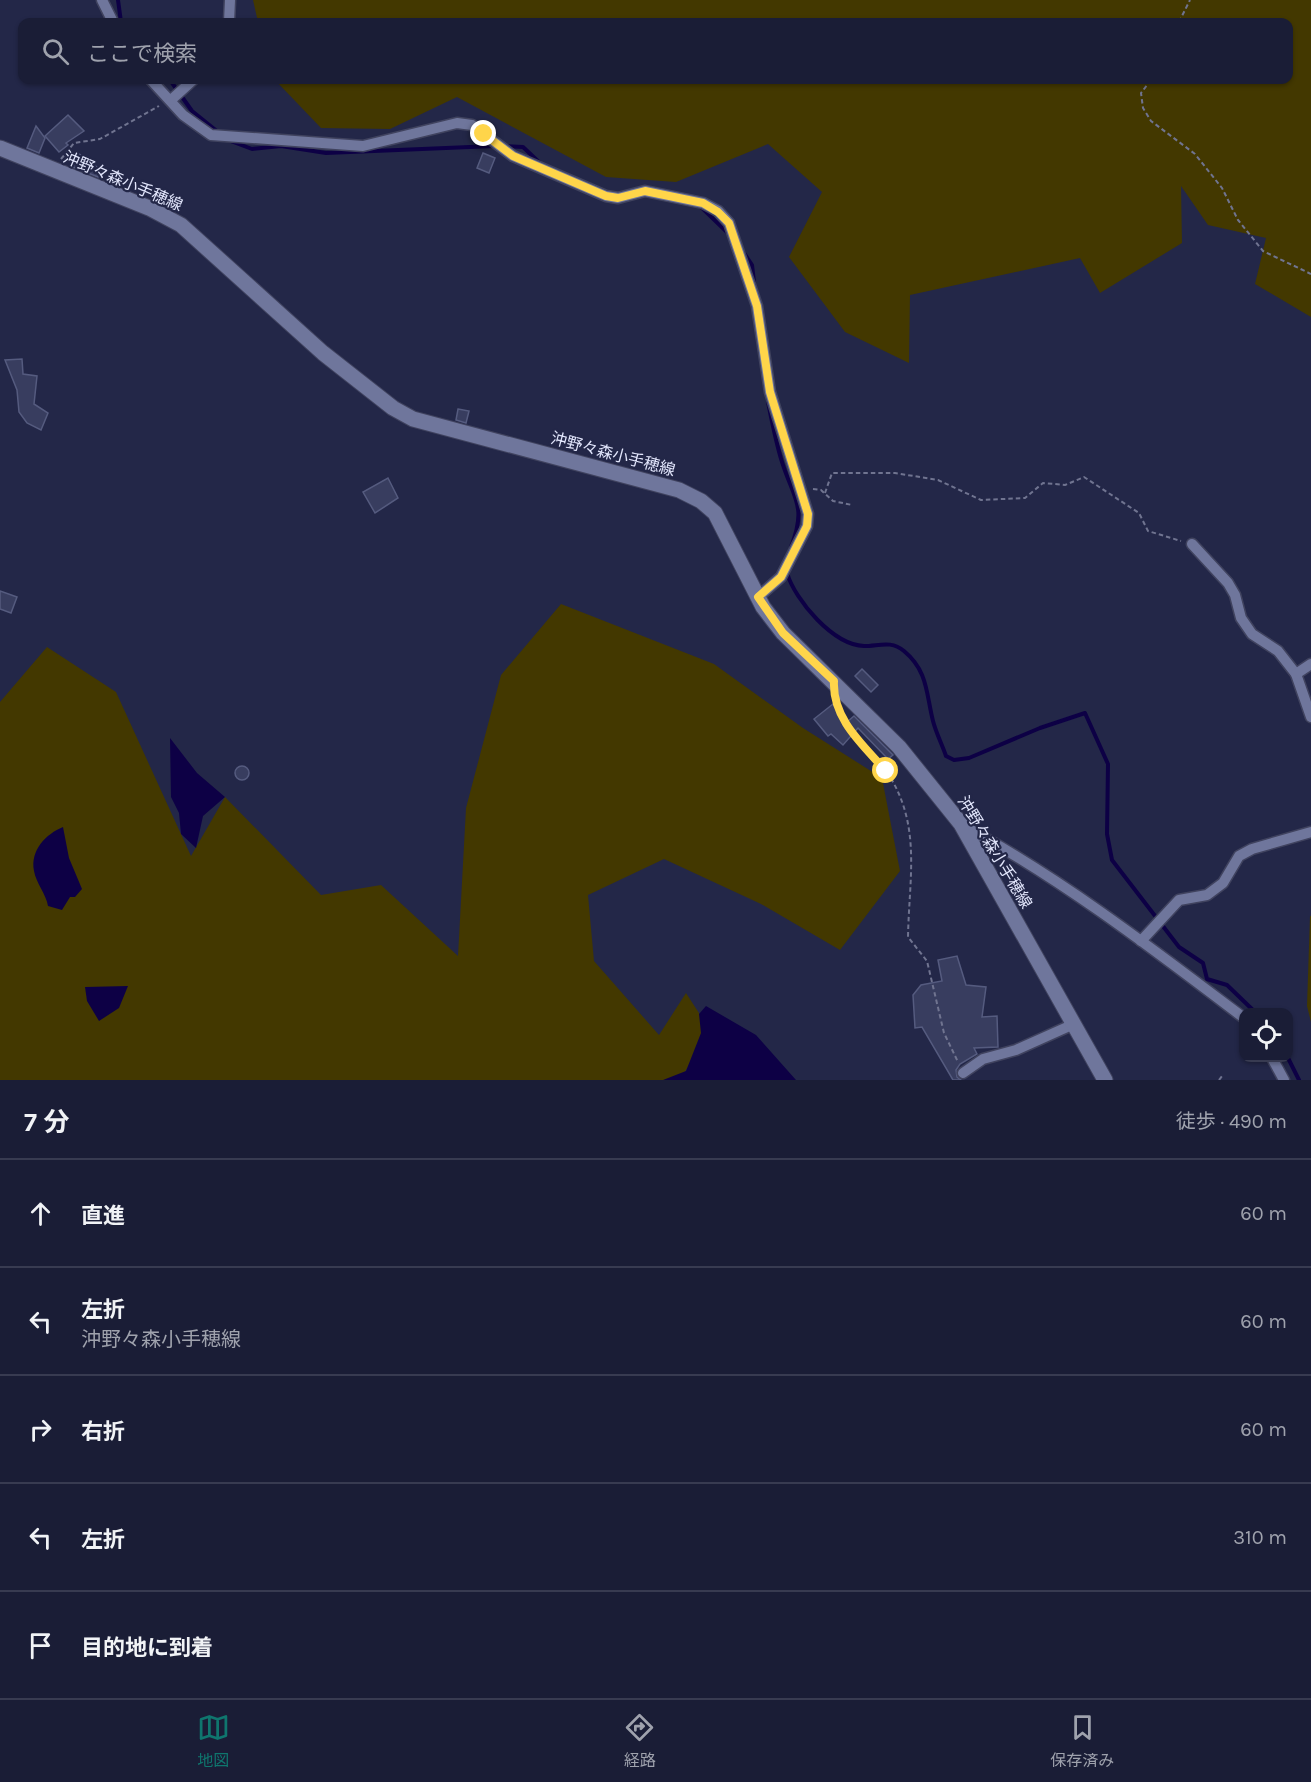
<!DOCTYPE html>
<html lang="ja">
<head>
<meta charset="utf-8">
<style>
	:root { --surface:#1a1d36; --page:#23263e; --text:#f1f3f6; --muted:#9fa2ad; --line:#383b51; --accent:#0f766e }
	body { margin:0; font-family:Karla,"Noto Sans JP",sans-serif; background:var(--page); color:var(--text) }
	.controls { position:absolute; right:18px; bottom:18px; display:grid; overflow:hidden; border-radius:12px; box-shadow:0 2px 4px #0004 }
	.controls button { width:54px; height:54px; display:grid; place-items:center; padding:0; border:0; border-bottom:2px solid var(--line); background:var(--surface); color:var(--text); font:30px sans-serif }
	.stop { position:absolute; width:18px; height:18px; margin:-14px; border:4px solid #ffd54a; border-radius:50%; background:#fff }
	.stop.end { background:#ffd54a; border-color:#fff; box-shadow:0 2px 6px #0008 }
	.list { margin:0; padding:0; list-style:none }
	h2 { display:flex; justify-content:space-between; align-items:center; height:78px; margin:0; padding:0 24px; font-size:26px }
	h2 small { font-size:20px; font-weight:400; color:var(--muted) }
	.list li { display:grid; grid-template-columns:39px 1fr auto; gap:18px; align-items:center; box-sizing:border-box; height:108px; padding:0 24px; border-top:2px solid var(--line) }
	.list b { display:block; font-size:22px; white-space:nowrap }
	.list p { margin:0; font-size:20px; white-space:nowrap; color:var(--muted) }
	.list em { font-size:20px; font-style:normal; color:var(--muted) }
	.icon { flex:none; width:33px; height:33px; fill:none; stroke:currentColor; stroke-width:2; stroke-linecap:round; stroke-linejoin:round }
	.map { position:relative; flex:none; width:1311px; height:1080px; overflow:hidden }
	.search { position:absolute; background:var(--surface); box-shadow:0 2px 4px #0004; left:18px; right:18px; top:18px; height:66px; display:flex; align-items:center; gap:15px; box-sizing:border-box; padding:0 21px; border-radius:12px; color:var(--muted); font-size:22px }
	.sheet { height:618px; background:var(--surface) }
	nav { display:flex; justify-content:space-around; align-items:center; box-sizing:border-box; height:84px; border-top:2px solid var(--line); background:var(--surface); font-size:16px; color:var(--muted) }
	nav a { display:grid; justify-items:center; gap:3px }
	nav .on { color:var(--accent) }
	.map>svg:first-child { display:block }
</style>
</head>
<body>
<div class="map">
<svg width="1311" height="1080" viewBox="0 0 1311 1080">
	<rect width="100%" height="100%" fill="#232748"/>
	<!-- green -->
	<g fill="#433800">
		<path d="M253 0H1311V317L1255 284 1266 238 1208 225 1181 186 1182 243 1100 293 1080 258 910 295 909 363 845 332 789 257 822 192 768 144 676 182 606 177 457 97 390 129 321 128 275 80H1288V22H258Z"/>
		<path d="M561 604 714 664 803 728 882 778 900 871 840 950 761 904 664 859 588 895 594 961 659 1035 686 993 710 1030 680 1080H0V702L47 647 116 692 191 856 225 797 321 895 381 885 458 956 466 808 501 675Z"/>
		<path d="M1310 916H1311V1022L1307 1006Z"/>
	</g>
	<!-- water -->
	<g fill="#0d0045">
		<path d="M170 738 197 773 225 797 203 816 196 848 181 834 179 813 171 797Z"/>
		<path d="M63 827 69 858 82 889 75 897H70L62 910 48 906C46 894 36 883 34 871 30 850 46 834 63 827Z"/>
		<path d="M128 986 119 1008 99 1021 87 1001 85 987Z"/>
		<path d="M706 1006 756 1035 796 1080H663L686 1071 701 1033 699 1014Z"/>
	</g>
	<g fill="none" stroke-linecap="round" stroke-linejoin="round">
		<!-- stream -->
		<g stroke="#0d0045" stroke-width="4">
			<path d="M118 0 121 22"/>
			<path d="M170 80 192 111 218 132"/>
			<path d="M228 140 252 149 281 146 326 153 494 146"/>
			<path d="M505 146 523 147 541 164"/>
			<path d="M701 207 730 235"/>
			<path d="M744 253 752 265 754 282"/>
			<path d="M768 402C772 422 776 443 782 462 794 500 807 506 791 547"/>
			<path d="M787 573C795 600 833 645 864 646 879 646 891 640 904 651 928 671 926 693 933 721 936 733 942 744 946 756L954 760 969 758 1040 728 1085 713 1108 764 1107 834 1112 860 1179 947 1203 963 1207 979 1227 985 1255 1012"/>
			<path d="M1288 1058 1299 1080"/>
		</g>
	</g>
	<!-- building -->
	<g fill="#383d5f" stroke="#555b7f" stroke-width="1.5">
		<path d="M68 115 84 131 66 143 68 145 59 152 45 136Z"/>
		<path d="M36 126 45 138 39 153 27 148Z"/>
		<path d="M78 153 101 170 98 177 73 167Z"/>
		<path d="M483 153 495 158 489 173 477 168Z"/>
		<path d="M22 359 23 374 37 376 34 404 48 413 41 430 27 423 19 412 17 390 5 360Z"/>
		<path d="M458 409 469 411 466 423 456 420Z"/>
		<path d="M388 478 398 498 375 513 363 492Z"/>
		<path d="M0 591 17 597 11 613 0 609Z"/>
		<path d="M862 669 878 685 871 692 855 676Z"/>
		<path d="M833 704 846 723 854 716 893 755 888 759 858 728 843 745 831 734 828 736 814 719Z"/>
		<circle cx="242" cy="773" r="7"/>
		<path d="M957 956 966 985 986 987 982 1017 997 1016 998 1047 974 1048 977 1054 960 1064 956 1070 957 1077 961 1080H953L922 1027 915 1028 913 995 921 985 942 981 938 960Z"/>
	</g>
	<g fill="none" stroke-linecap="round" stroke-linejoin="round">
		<defs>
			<g id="minor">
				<path d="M102 0 113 22"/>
				<path d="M229 22 230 0"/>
				<path d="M151 80 183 115 211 135 363 146 457 123 472 125 513 156 606 196 618 198 645 191 703 203 718 211 729 223 757 306 770 392 808 514 807 526 781 577 758 597"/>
				<path d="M171 100 193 80"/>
				<path d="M1192 544 1228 583 1235 595 1241 618 1252 634 1278 651 1296 674 1311 717"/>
				<path d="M1296 674 1311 664"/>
				<path d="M962 825C1062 879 1153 949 1244 1018"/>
				<path d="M1141 941 1179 900 1207 895 1223 883 1239 856 1252 849 1311 832"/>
				<path d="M1272 1058 1284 1080"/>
				<path d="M963 1073 983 1059 1016 1050 1074 1024"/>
			</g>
			<path id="secondary" d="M0 148 149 208 181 225 323 353 393 408 413 419 679 490 701 501 715 513 763 607 783 633 899 747 961 824 1105 1080"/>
		</defs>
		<!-- minor casing -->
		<use href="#minor" stroke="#40435f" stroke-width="13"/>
		<!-- secondary casing -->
		<use href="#secondary" stroke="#40435f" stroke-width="17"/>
		<!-- path -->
		<g stroke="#707490" stroke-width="2" stroke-dasharray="4.5 3" stroke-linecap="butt">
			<path d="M1179 22 1190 0"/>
			<path d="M1151 80 1141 93 1143 108 1151 121 1195 154 1222 188 1238 220 1263 251 1311 274"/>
			<path d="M61 159 74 143 100 139 159 106"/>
			<path d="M813 489 821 490 833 501 852 505"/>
			<path d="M825 493 832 473H895L938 480 981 500 1025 498 1043 483 1065 485 1084 477 1139 513 1148 531 1181 541"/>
			<path d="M838 706C848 733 871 749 887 772 922 825 909 877 908 937L927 961 944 1033 958 1062"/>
			<path d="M1219 1080 1223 1075"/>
		</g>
		<!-- minor -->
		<use href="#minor" stroke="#6f769c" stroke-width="10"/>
		<!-- secondary -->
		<use href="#secondary" stroke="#6f769c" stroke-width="15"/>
	</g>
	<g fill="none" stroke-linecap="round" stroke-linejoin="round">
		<!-- route -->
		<path stroke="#ffd54a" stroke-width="8" d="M484 134 513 156 606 196 618 198 645 191 703 203 718 212 729 223 757 306 770 392 808 514 807 526 781 577 758 597 783 633 834 681C832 719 863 745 886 771"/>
	</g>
	<g text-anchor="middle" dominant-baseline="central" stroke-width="4.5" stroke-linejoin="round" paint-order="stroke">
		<!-- street labels -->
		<g font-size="16" fill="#e2e6fc" stroke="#232748">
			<text transform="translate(123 181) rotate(23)">沖野々森小手穂線</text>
			<text transform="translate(613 454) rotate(15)">沖野々森小手穂線</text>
			<text transform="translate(995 852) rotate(59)">沖野々森小手穂線</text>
		</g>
	</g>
</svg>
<div class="controls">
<button><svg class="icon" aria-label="locate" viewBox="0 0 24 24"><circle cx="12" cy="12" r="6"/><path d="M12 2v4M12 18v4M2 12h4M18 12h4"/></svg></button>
</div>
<div class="stop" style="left:886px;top:771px"></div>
<div class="stop end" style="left:484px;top:134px"></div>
<div class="search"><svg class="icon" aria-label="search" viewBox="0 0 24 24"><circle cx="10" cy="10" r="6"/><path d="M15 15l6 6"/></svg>ここで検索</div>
</div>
<section class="sheet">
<h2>7 分<small>徒歩 · 490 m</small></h2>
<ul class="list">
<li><svg class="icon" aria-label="ahead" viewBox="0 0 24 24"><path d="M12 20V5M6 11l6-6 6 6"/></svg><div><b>直進</b></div><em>60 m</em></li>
<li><svg class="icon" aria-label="left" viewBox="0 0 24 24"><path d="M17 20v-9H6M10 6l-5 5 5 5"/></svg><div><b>左折</b><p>沖野々森小手穂線</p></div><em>60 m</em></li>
<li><svg class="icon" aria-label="right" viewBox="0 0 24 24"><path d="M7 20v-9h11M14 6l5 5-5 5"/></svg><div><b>右折</b></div><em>60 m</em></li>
<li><svg class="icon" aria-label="left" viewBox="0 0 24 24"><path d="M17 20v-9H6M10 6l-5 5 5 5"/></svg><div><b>左折</b></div><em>310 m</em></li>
<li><svg class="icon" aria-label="arrive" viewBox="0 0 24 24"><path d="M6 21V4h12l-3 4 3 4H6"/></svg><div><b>目的地に到着</b></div></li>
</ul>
</section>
<nav>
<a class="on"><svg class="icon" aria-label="map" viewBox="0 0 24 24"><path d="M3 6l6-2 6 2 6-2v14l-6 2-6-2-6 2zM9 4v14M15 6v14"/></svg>地図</a>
<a><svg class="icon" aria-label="directions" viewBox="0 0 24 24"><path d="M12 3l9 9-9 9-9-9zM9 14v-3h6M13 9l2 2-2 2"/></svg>経路</a>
<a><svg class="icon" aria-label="saved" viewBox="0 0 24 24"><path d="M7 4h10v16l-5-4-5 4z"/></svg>保存済み</a>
</nav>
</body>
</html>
